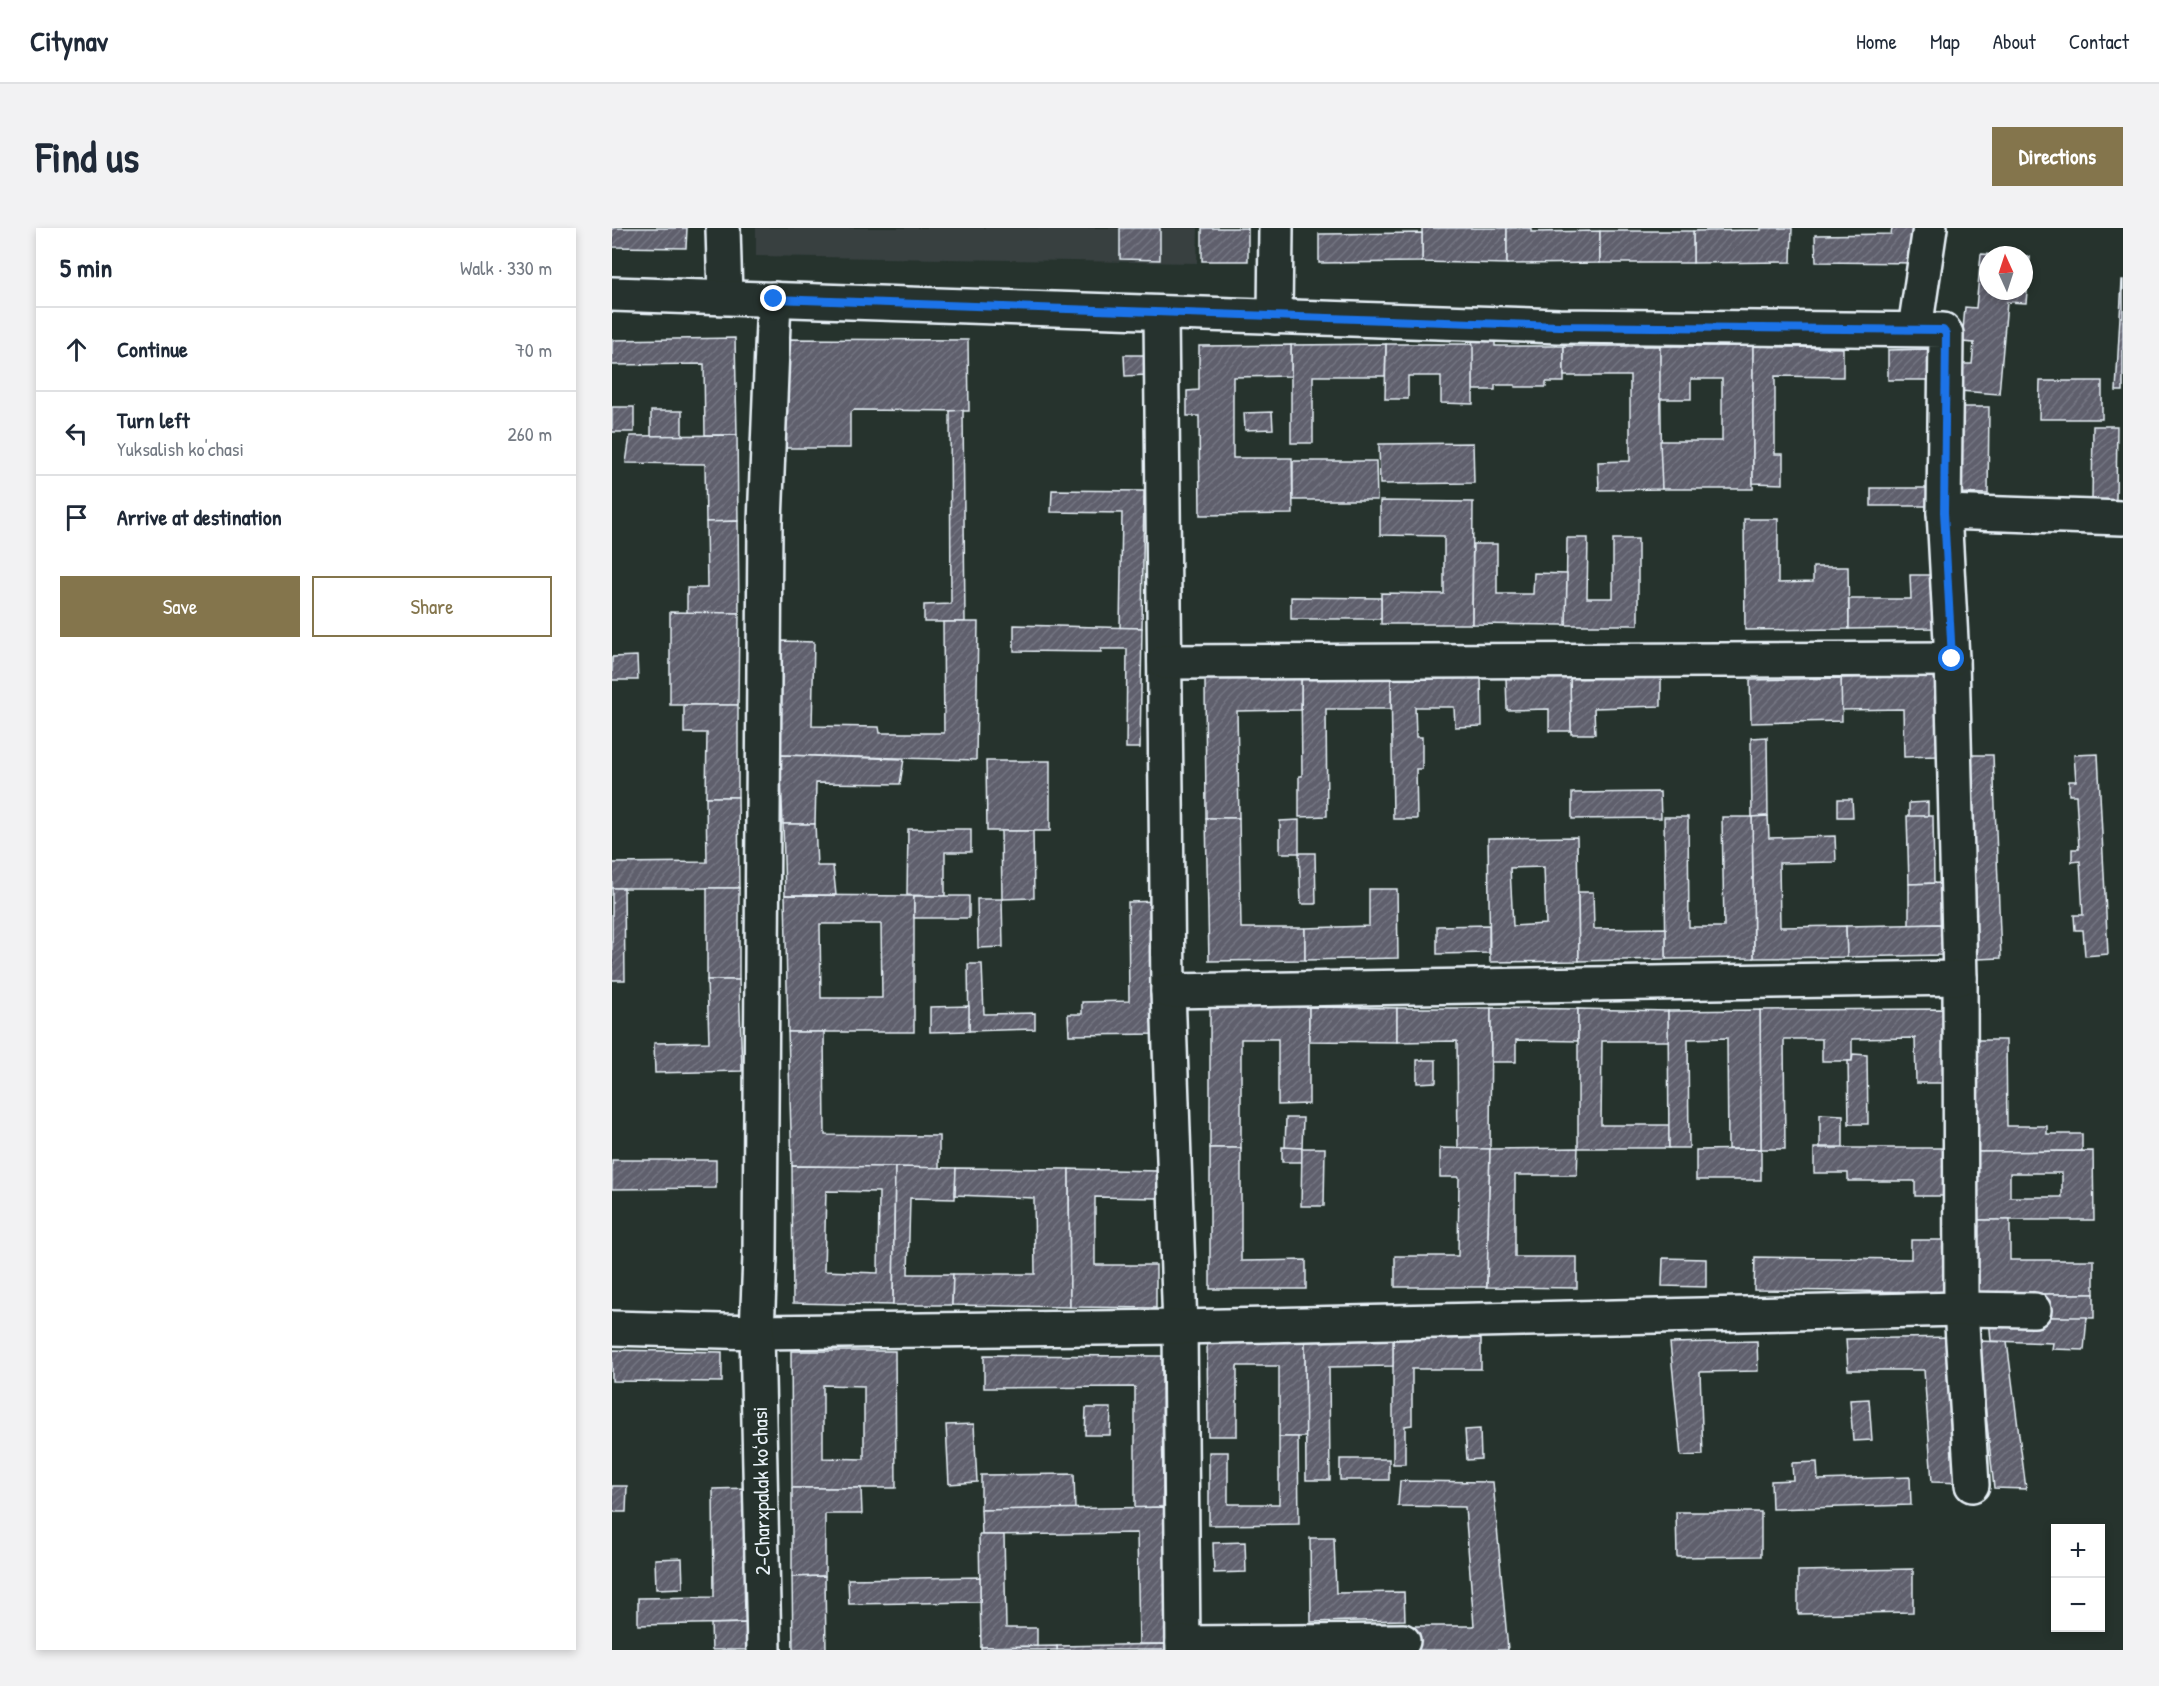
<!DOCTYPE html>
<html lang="en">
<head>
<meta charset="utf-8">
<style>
	:root { --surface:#fff; --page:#f2f2f3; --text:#1f2937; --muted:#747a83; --line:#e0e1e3; --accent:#84754c }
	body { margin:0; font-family:"Patrick Hand",sans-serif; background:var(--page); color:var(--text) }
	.controls { position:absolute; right:18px; bottom:18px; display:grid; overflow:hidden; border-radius:0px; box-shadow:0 3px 9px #0003 }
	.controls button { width:54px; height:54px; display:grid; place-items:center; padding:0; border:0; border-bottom:2px solid var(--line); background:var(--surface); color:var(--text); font:30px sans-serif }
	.compass { position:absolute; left:1367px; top:18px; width:54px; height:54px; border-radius:50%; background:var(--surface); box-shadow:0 3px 9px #0003; rotate:357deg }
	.stop { position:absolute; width:18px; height:18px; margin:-14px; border:4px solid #1a73e8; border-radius:50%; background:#fff }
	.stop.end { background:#1a73e8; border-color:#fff; box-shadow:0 2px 6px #0008 }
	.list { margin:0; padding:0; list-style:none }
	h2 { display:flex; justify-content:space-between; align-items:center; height:78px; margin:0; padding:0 24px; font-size:26px }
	h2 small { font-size:20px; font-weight:400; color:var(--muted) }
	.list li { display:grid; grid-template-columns:39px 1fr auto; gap:18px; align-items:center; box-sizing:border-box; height:84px; padding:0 24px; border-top:2px solid var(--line) }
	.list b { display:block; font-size:22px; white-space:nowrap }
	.list p { margin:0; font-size:20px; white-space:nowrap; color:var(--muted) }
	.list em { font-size:20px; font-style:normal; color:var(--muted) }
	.actions { display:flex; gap:12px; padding:18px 24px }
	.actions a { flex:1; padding:14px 0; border:2px solid var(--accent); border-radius:0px; text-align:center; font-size:21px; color:var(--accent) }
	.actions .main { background:var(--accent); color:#fff }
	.icon { flex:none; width:33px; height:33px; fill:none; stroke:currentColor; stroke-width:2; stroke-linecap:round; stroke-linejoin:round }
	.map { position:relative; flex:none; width:1511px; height:1422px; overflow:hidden; border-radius:0px }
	header { display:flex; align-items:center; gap:36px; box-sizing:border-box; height:84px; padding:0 30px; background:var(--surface); border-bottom:2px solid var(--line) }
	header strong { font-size:28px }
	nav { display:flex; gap:33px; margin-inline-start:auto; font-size:21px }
	.intro { display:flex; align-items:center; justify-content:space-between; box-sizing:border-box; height:144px; padding:0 36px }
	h1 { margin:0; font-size:42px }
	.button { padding:15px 27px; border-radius:0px; background:var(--accent); color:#fff; font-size:21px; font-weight:700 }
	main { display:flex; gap:36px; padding:0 36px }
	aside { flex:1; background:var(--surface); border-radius:0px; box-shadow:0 3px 9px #0003 }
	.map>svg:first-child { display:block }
</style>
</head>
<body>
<header>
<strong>Citynav</strong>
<nav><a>Home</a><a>Map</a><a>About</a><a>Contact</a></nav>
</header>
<div class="intro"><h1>Find us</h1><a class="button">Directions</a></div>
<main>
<aside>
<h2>5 min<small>Walk · 330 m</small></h2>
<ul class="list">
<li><svg class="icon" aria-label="ahead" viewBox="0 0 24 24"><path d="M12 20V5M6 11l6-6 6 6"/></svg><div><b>Continue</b></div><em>70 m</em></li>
<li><svg class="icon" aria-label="left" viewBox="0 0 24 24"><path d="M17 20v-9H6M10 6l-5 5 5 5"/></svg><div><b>Turn left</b><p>Yuksalish ko'chasi</p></div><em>260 m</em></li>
<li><svg class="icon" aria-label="arrive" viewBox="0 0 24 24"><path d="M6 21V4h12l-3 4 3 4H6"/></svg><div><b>Arrive at destination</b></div></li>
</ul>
<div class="actions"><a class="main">Save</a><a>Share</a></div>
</aside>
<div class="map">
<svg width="1511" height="1422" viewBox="0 0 1511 1422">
	<defs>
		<pattern id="building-hatch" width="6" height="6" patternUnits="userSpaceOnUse" patternTransform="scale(1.5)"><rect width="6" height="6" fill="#5e5f6c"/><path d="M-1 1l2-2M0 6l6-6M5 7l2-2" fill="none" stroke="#757682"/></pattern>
	</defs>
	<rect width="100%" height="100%" fill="#26332d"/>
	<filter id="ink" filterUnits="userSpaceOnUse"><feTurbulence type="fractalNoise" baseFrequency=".0167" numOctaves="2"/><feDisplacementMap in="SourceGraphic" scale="12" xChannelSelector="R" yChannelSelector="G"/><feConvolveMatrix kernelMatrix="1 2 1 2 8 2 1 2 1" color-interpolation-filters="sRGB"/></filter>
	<g filter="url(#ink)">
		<!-- built -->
		<path fill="#374040" d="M144 0H586L585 35 144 28Z"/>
		<!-- building -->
		<g fill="url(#building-hatch)" stroke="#e8f1f8" stroke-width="1.5" fill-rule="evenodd">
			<path d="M0 0H75L74 20 0 19Z"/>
			<path d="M508 0H548V32L508 31Z"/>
			<rect x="590" y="0" width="46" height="33"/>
			<path d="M810 0H895V36L810 34Z"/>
			<path d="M895 0H919V4L988 3V35L895 36Z"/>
			<path d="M1149 0H1180L1179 34 1081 35V3L1149 2Z"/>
			<path d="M1280 0H1309L1307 35 1204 34 1203 7 1279 6Z"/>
			<rect x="988" y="3" width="93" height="32"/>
			<path d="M810 5V34L707 35V6Z"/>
			<path d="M1369 26 1386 27H1376V63H1412V29H1418L1414 75 1395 74 1387 166 1348 163 1350 136H1360L1362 115 1350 114 1353 79 1364 80Z"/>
			<path d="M1510 52H1511V163H1504Z"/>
			<path d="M860 103H883V118H952V154H934V159H903V157H883V162H861Z"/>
			<path d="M123 110 125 207H93L92 136 0 137V112Z"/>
			<path d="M172 111 356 112 357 183 242 182 238 185V220H172Z"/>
			<path d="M774 116H861V176L829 175V148H796V171H773Z"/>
			<path d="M774 116 773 148H701V215H679V117Z"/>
			<path d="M679 117V148L621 149V230H680L681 286 588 287 587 188H575V163L587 162V118Z"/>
			<path d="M952 118H1048L1050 261 987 262 986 234 1018 233V148H952Z"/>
			<path d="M1048 118H1141V261H1050L1048 213H1110V151H1079V171H1048Z"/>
			<path d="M1141 118 1231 120V149L1163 148V226H1171V256L1141 255Z"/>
			<path d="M1322 121 1323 152H1276V122Z"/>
			<path d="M512 127H536V147L513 148Z"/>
			<path d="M1428 153H1490V191H1427Z"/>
			<rect x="0" y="179" width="22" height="25"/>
			<path d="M1349 179H1377L1376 266 1348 265Z"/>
			<path d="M351 182 353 394H312V377L339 376 338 183Z"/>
			<rect x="39" y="183" width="31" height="25"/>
			<path d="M660 184 661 201 633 202 632 185Z"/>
			<path d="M1481 198H1505L1504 272H1480Z"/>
			<path d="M125 207 126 293 94 294 93 236 14 235 18 208Z"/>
			<path d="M861 215 862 255 768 256 767 216Z"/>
			<path d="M681 233H764L765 272H681Z"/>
			<rect x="1259" y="260" width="58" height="18"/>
			<path d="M440 262 532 263 530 400H508L510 285 439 284Z"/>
			<path d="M768 273 861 274 860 396H769V365L832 366V308L768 307Z"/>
			<path d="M1132 291H1166V355L1201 354V339H1236L1237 401 1133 402Z"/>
			<path d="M126 293 127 385H75V360H95L94 294Z"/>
			<path d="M955 310H976L975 370H1001V311H1026V397H954Z"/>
			<path d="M861 316H885V366H921L922 345 955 346 954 397 860 396Z"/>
			<path d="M1298 347H1325L1326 400 1237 401V371H1299Z"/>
			<path d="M679 369 769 370V391H679Z"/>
			<path d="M58 384 127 385 126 477H58Z"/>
			<path d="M331 394H366L364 532 168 527 170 413 202 414 200 498 267 499 268 505H332Z"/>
			<path d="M402 397 530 400 528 520H514L515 421H489V424L402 423Z"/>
			<path d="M25 428 26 452H0V429Z"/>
			<path d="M1049 447V478L982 480 983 506H959L958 449Z"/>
			<path d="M869 448 870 498 843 499 842 479H803L804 509H810V541H804L805 591H781L779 449Z"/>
			<path d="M1324 448 1325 528 1292 529 1291 481 1229 482V450Z"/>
			<path d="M779 449V481H714L715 588 687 589V548H690L689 450Z"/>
			<path d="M958 449 959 503H937V481L895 482 894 450Z"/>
			<path d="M593 450H689V482L625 483 627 590H594Z"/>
			<path d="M1229 450 1230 493 1139 495 1138 452Z"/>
			<path d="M72 477H126V569H94L95 505H72Z"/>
			<path d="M1155 509 1156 588 1140 589 1139 510Z"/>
			<path d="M1486 526 1496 726 1473 728 1471 702H1463L1462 687H1471L1468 633 1460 634V621H1467L1464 567H1457V553H1464L1462 527Z"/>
			<path d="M168 527 292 531 288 556 204 555 203 596H171Z"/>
			<path d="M1357 527H1381L1389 730 1365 731 1364 695H1362V642H1360Z"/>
			<path d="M374 533H438V603H375Z"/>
			<path d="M1048 564 1049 590 960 591V565Z"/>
			<path d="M94 569H126L127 660H0V635L95 634Z"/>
			<path d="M1226 571H1240L1241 589H1226Z"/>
			<path d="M1316 574V588L1297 589V575Z"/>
			<path d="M1156 588 1157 610 1223 608 1224 634 1167 635 1168 699 1234 698 1235 729 1142 730 1140 589Z"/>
			<path d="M1295 588H1321L1322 655 1297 656Z"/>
			<path d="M1052 589H1076L1077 699H1112L1110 589H1140L1142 730 1054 731Z"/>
			<path d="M594 590H627L629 700H693V732L597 733Z"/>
			<path d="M687 592V625H668V593Z"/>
			<path d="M171 596H203L205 638H221L224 667H173Z"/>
			<path d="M296 601H359V624H333V668L295 667Z"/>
			<path d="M389 603H421L422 670 390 671Z"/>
			<path d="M965 609 967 733 878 734 876 610ZM932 639 934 696 901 698 898 640Z"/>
			<path d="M687 625H703L704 676H689Z"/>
			<path d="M1329 655 1330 696 1297 697V656Z"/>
			<path d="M0 660H12L13 752H0Z"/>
			<rect x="95" y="660" width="32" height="92"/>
			<path d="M757 661H785L786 730 693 732V700L757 698Z"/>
			<path d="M966 664H981L982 701 1054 700V731L967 733Z"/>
			<path d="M173 667 302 668V804H176ZM208 696H269L270 770H209Z"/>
			<rect x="302" y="668" width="55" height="22"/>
			<path d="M365 671H390L391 719 366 720Z"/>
			<path d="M549 673 550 806 457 807 456 786H470V774L517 773 516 674Z"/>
			<path d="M1330 696V727L1235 729 1234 698Z"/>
			<path d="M877 697V725L825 726V698Z"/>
			<path d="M356 736H370L372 786 423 785V801L357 803Z"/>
			<path d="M95 752H127L130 843 43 845 42 815 97 814Z"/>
			<path d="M357 778V803L318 804V779Z"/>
			<path d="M598 779H697V876L666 877V811H629V920H598Z"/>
			<path d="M697 779 785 780V814L697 813Z"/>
			<path d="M785 780H879L878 921H846L845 813 785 814Z"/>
			<path d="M879 780 966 781V813L904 812V834H879Z"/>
			<path d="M966 781 1056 783 1057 813H990L989 897H1057V920H966Z"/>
			<path d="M1331 781 1332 855H1304L1303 810 1240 811V833H1210V811H1172L1173 921H1149L1148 782Z"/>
			<path d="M1148 782 1149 921H1116L1115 810 1076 811 1077 920H1057L1056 783Z"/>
			<path d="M176 804H212L213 907 327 908V940L180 938Z"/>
			<path d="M1364 812H1394L1395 898H1435V906H1470V923L1364 924Z"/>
			<path d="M1241 826 1255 827 1256 896H1237L1236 833H1240Z"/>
			<path d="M805 832H824V854L805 855Z"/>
			<path d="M1208 886 1231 887V919H1208Z"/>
			<path d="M674 890H691L690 920H673Z"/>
			<path d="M670 919 690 920V934H670Z"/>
			<path d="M598 920H629V1033L694 1032V1061H598Z"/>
			<path d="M690 920H713L712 978H689Z"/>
			<path d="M828 920 878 921 875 1059H783V1028H846L847 949H828Z"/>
			<path d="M966 920 965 947H903V1029H965V1060L875 1059 878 921Z"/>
			<path d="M1202 920H1335L1334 968H1303V953H1236V945H1202Z"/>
			<path d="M1149 921V952H1084V922Z"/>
			<path d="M1481 923 1482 992H1364V924ZM1398 945H1450V969H1398Z"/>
			<path d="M0 932H104V960L0 961Z"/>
			<path d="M180 938 283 939 281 1077 181 1075ZM214 963 267 964 266 1045 212 1043Z"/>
			<path d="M283 939 344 940 343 971 298 970 296 1046H341L340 1077H281Z"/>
			<path d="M344 940 457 941 458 1079 340 1077 341 1046H423L422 970 343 967Z"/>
			<path d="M457 941 545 943V970L483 969V1037H544V1080L458 1079Z"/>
			<path d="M1364 992H1398V1032H1482V1066H1364Z"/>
			<path d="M1299 1012H1331V1064L1142 1062 1143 1029 1299 1031Z"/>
			<path d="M1051 1030 1094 1031V1059L1050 1058Z"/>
			<path d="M1424 1066H1482V1090L1424 1089Z"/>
			<path d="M1377 1089H1475L1472 1122 1440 1121 1441 1115 1379 1113Z"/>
			<path d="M869 1108V1141H800V1197L793 1198V1236H781V1109Z"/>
			<path d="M595 1109H693L694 1209H667V1138H625V1208H596Z"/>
			<path d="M693 1109H781V1138L717 1139 718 1252H694Z"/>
			<path d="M1340 1109 1354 1255 1320 1254 1312 1142H1236L1234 1111Z"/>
			<path d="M1145 1113 1146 1143 1088 1144 1091 1227 1069 1228 1058 1115Z"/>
			<path d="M1366 1113 1395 1114 1414 1261 1382 1260Z"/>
			<path d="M0 1122 110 1124V1154L0 1153Z"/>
			<path d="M179 1123H283L284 1260H180ZM211 1157 252 1158V1231L211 1230Z"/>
			<path d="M372 1127 550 1128 551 1279 523 1280V1159L372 1160Z"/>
			<path d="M1257 1171 1260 1212 1241 1213 1238 1172Z"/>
			<path d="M474 1180H499L498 1207H473Z"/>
			<path d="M362 1196 365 1254 337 1256 334 1197Z"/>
			<path d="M868 1201 869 1231 855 1232 853 1202Z"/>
			<path d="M667 1209H686L687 1296 597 1297V1224H616V1276H667Z"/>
			<rect x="728" y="1231" width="49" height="21"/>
			<path d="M1205 1234 1206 1252 1298 1249 1299 1277 1160 1281 1159 1253 1181 1252 1180 1235Z"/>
			<path d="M462 1246 463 1281 369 1282V1247Z"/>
			<path d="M788 1253 881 1254 896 1422H794L793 1398H862L853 1279 786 1278Z"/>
			<path d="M0 1258H15L14 1284H0Z"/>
			<path d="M135 1260 137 1395 26 1397V1370L102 1369 101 1261Z"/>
			<path d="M180 1260H249L250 1286H213V1348L180 1349Z"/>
			<path d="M557 1279 562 1416H527L525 1305 370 1307 369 1282Z"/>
			<path d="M1064 1284H1149V1328L1065 1329Z"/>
			<path d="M367 1307H392L394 1400H425V1418L369 1419Z"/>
			<path d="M698 1310H722L724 1365 792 1364 793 1392 699 1394Z"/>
			<path d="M633 1314 634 1344 602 1345 601 1315Z"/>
			<path d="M70 1330 71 1360 44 1361 43 1331Z"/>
			<path d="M1301 1341V1384L1186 1386V1343Z"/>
			<path d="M213 1348 214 1422H181L180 1349Z"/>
			<path d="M368 1349V1374L237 1376 236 1351Z"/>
			<path d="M137 1395V1422H100L99 1396Z"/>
			<path d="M562 1416V1422H445V1418Z"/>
			<path d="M445 1418V1422H369V1419Z"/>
		</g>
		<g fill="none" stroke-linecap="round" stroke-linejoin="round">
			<defs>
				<g id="minor">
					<path d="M111 0 113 69"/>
					<path d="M0 66 947 98 1331 102 1334 106 1332 284 1340 431 1348 750 1349 1081 1360 1257"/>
					<path d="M549 85 556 763 568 1099 571 1422"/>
					<path d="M663 89 664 0"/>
					<path d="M1303 101 1318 0"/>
					<path d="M1332 284 1511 290"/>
					<path d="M553 434 1340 431"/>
					<path d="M556 763 1348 750"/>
					<path d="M0 1100 145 1104 568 1099 1349 1081 1422 1082"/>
					<path d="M571 1415 791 1413"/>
					<path d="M152 1422 145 1104 148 1029 153 295 162 71"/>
				</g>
			</defs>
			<!-- minor casing -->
			<use href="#minor" stroke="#e8f1f8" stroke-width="38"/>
			<!-- minor -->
			<use href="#minor" stroke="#26332d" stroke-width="33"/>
		</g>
	</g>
	<g fill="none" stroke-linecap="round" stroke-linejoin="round" filter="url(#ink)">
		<!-- route -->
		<path stroke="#1a73e8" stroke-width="8" d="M162 71 947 98 1331 102 1334 106 1332 284 1340 431"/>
	</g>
	<g text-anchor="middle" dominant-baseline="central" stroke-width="4.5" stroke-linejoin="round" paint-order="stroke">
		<!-- street labels -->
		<g font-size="21" fill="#e8f1f8" stroke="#26332d">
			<text transform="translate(149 1263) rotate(-91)">2-Charxpalak koʻchasi</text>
		</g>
	</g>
</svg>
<div class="controls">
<button>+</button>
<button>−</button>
</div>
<svg class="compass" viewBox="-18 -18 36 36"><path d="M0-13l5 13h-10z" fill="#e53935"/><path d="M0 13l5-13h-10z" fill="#747a83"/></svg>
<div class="stop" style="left:1340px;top:431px"></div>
<div class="stop end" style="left:162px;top:71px"></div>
</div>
</main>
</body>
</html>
